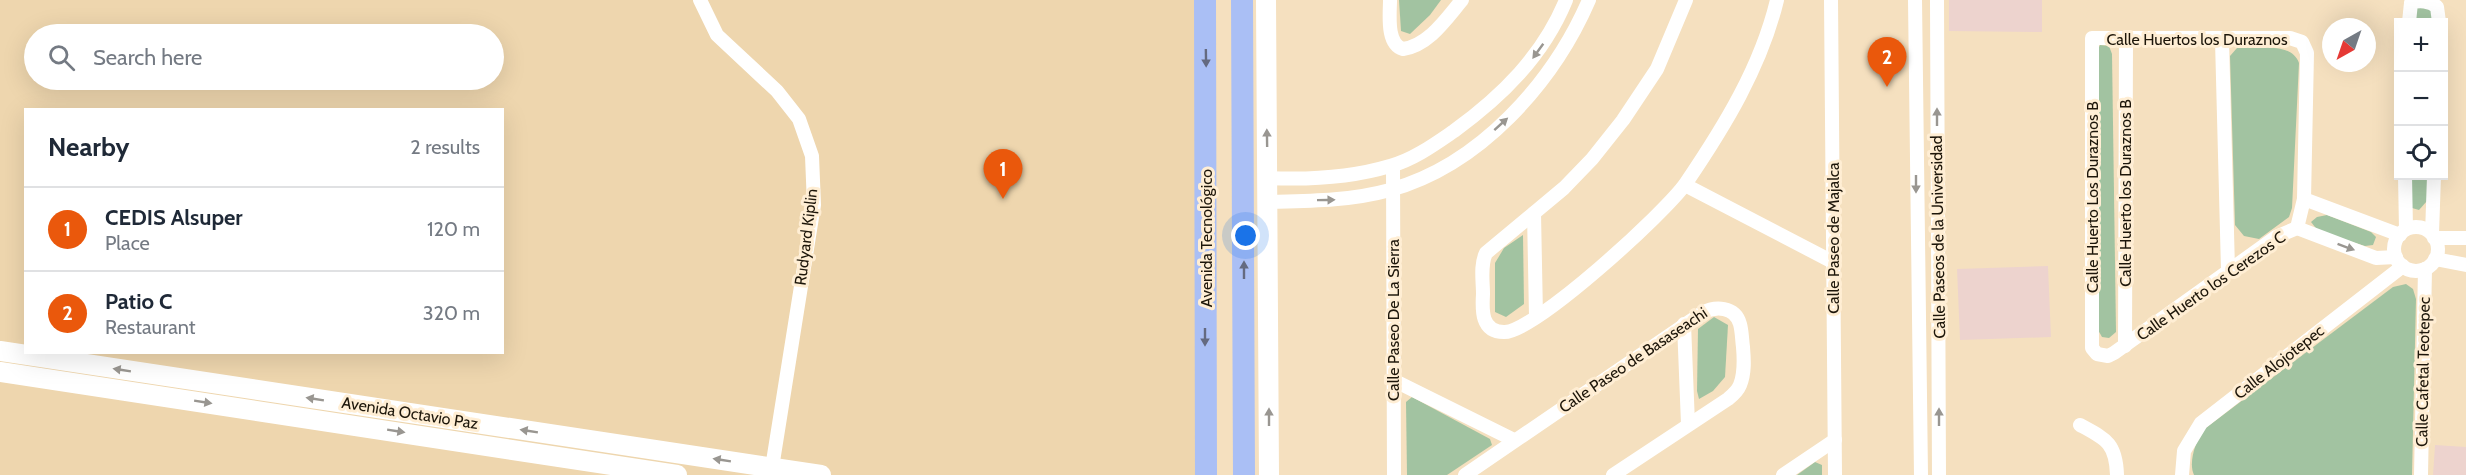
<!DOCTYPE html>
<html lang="en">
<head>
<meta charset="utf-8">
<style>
	:root { --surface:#fff; --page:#f6f6f7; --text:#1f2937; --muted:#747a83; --line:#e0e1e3; --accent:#ea580c }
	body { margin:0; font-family:Cabin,sans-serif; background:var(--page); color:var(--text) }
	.controls { position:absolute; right:18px; top:18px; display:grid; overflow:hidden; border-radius:0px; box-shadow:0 6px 24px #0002 }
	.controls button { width:54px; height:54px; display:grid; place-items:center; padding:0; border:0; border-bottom:2px solid var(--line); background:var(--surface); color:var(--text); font:30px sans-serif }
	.compass { position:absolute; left:2322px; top:18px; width:54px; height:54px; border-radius:50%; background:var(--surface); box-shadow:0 6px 24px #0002; rotate:220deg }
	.you { position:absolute; left:1246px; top:236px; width:21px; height:21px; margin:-15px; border:4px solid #fff; border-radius:50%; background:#1a73e8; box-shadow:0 0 0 9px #1a73e833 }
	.badge { display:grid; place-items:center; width:39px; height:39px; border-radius:50%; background:var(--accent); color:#fff; font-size:20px; font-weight:700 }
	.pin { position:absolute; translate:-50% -50px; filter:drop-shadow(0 2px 3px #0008) }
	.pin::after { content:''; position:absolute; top:32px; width:21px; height:18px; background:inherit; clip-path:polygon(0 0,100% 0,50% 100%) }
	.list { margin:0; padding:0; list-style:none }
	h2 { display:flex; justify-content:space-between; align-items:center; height:78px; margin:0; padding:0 24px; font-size:26px }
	h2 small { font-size:20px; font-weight:400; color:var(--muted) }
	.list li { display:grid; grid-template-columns:39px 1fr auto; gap:18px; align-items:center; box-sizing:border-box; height:84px; padding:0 24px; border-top:2px solid var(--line) }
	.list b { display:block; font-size:22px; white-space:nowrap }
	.list p { margin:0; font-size:20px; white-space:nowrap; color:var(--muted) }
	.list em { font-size:20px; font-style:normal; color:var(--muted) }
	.icon { flex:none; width:33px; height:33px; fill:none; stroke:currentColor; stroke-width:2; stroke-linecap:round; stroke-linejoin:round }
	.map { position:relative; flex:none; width:2466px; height:475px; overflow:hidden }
	.search { position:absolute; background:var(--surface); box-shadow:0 6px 24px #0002; left:24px; top:24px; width:480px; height:66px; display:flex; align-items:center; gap:15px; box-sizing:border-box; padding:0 21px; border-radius:33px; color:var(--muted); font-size:22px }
	.panel { position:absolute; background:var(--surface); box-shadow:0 6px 24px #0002; left:24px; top:108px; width:480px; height:246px; border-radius:0px }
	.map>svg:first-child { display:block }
</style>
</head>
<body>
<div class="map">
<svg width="2466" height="475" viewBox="0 0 2466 475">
	<rect width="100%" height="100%" fill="#f5e0bf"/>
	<!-- commercial -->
	<g fill="#edd3ce">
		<path d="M1949 0H2042V32L1949 31Z"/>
		<path d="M2048 266 2051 337 1960 340 1957 269Z"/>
		<path d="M2435 445 2466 447V475H2433Z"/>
	</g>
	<!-- built -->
	<path fill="#eed6ae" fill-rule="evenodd" d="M0 0H1199V475H0ZM34 34H494V80H34ZM26 110H502V352H26Z"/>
	<!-- green -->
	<g fill="#a2c3a1">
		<path d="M1399 0H1441L1430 15 1410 34 1401 31Z"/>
		<path d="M2422 4 2431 5 2433 22H2415V9Z"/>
		<path d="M2100 45 2109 46 2112 54 2116 332 2109 338 2102 337 2098 330 2095 55Z"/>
		<path d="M2237 48C2257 49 2291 41 2299 63L2292 208 2289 217 2259 239 2244 236 2235 225 2230 56Z"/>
		<path d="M2410 176H2428L2427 201 2419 210 2412 208 2409 202Z"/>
		<path d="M2327 215 2371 232 2376 237 2373 245 2365 246 2319 232 2311 222 2317 217Z"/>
		<path d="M1523 235 1524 304 1506 317 1495 312V263L1504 248Z"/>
		<path d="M2406 284 2413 289 2416 299 2412 475H2194C2188 462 2196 441 2203 430L2393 287Z"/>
		<path d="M1714 317 1728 325 1725 377 1713 391 1699 399 1697 391 1698 329Z"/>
		<path d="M1412 397 1490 439 1492 445 1447 475H1407L1406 402Z"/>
		<path d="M1815 462 1822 465V475H1797Z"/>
	</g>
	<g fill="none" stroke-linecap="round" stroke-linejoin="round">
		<!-- street -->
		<g stroke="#fff" stroke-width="14">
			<path d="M700 0 717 35 777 91 799 119 812 156 814 205 771 474"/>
			<path d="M1390 0C1390 14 1386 44 1403 49 1429 45 1446 19 1462 0"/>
			<path d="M1686 0 1657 69 1623 120 1592 159 1564 188 1486 253C1480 265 1483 281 1483 294 1482 310 1481 332 1504 332 1534 333 1666 212 1686 183 1724 127 1761 67 1777 0"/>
			<path d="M1831 0 1835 475"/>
			<path d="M1915 0 1921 475"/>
			<path d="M1937 0 1939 475"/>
			<path d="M2409 22 2411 3C2419 0 2430 1 2437 7L2439 22"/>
			<path d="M2222 40 2228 270"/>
			<path d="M1393 166 1394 475"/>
			<path d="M2405 176 2406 229"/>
			<path d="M1267 178C1309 180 1350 178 1390 166 1413 160 1435 144 1454 131 1502 96 1543 56 1566 0"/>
			<path d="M1685 185 1833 262"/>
			<path d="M2304 199 2400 235"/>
			<path d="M1268 202C1309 201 1350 201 1390 190 1480 165 1553 83 1589 0"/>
			<path d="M1534 213 1536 316"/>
			<circle cx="2416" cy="249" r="22"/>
			<path d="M2297 228 2304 199 2307 53 2302 42 2290 38H2092V348L2097 354 2108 356 2114 353 2276 237 2297 228 2376 258 2396 257"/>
			<path d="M2432 234 2434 176"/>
			<path d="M2434 238H2466"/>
			<path d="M2435 259 2466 265"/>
			<path d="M1684 324 1688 424"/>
			<path d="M2125 346 2126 39"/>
			<path d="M1393 380 1514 440"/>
			<path d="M2080 425C2106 439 2116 443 2117 475"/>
			<path d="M1465 475 1702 313C1715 306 1735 306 1740 324 1742 331 1742 340 1743 347 1744 359 1745 373 1740 385 1738 390 1733 395 1728 399L1613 475"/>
			<path d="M1783 475 1835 440"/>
			<path d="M2182 475 2184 451 2201 423 2403 266"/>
			<path d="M2421 475 2425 269"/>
		</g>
		<!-- secondary -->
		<g stroke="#fff" stroke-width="20">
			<path d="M1266 0 1269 475"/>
			<path d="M0 351 821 475"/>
			<path d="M0 372 677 475"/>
		</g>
		<!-- primary -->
		<g stroke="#aabff5" stroke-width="22">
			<path d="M1205 0 1206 475"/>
			<path d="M1242 0 1244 475"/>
		</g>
	</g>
	<!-- one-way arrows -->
	<defs><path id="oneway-solid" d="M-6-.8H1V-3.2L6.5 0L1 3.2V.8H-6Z" transform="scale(1.5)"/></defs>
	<g fill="#999691">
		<use href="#oneway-solid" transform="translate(1538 51) rotate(126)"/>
		<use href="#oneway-solid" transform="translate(1937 117) rotate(-90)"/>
		<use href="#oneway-solid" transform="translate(1501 124) rotate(-42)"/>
		<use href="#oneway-solid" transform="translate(1267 138) rotate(-91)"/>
		<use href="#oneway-solid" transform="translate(1916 184) rotate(90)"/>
		<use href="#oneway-solid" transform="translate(1326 200) rotate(-1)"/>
		<use href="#oneway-solid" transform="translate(2346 247) rotate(20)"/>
		<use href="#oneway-solid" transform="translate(122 370) rotate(-171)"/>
		<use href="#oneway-solid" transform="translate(315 399) rotate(-171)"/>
		<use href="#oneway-solid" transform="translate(203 402) rotate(9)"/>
		<use href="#oneway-solid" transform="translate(1269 417) rotate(-90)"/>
		<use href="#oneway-solid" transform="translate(1939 417) rotate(-90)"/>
		<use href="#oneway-solid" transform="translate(396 431) rotate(9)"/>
		<use href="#oneway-solid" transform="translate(529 431) rotate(-171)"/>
		<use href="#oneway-solid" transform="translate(722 460) rotate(-171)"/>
	</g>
	<g fill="#646a80">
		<use href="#oneway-solid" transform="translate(1206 58) rotate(89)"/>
		<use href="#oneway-solid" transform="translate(1244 270) rotate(-90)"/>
		<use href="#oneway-solid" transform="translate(1205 337) rotate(90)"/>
	</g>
	<g text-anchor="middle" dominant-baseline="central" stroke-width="6" stroke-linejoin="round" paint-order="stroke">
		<!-- street labels -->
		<g font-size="16" fill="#1d160a" stroke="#ffeed4">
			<text x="2197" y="39">Calle Huertos los Duraznos</text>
			<text transform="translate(2125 193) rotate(-90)">Calle Huerto los Duraznos B</text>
			<text transform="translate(2092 197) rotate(-90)">Calle Huerto Los Duraznos B</text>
			<text transform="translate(806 237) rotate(-83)">Rudyard Kiplin</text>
			<text transform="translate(1938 237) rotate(-91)">Calle Paseos de la Universidad</text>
			<text transform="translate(1206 238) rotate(-90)">Avenida Tecnológico</text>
			<text transform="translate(1833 238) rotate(-90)">Calle Paseo de Majalca</text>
			<text transform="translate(2211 286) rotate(-35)">Calle Huerto los Cerezos C</text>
			<text transform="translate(1393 320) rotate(-90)">Calle Paseo De La Sierra</text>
			<text transform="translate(1633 360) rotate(-34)">Calle Paseo de Basaseachi</text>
			<text transform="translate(2279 362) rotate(-38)">Calle Alojotepec</text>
			<text transform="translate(2423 372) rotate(-89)">Calle Cafetal Teotepec</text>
			<text transform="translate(410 413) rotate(9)">Avenida Octavio Paz</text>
		</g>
	</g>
</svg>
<div class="controls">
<button>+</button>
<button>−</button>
<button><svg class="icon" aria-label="locate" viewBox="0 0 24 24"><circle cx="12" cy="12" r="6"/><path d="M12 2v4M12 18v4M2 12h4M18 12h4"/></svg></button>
</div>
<svg class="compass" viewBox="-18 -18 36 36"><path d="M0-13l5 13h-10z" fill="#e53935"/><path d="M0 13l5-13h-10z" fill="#747a83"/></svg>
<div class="you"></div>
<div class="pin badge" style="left:1003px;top:199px">1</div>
<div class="pin badge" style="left:1887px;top:87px">2</div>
<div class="search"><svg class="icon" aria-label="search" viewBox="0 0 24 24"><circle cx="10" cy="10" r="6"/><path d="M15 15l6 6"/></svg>Search here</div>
<section class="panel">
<h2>Nearby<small>2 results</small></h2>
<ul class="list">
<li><span class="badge">1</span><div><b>CEDIS Alsuper</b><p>Place</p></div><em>120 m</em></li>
<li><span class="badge">2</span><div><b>Patio C</b><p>Restaurant</p></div><em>320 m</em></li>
</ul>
</section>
</div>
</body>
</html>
